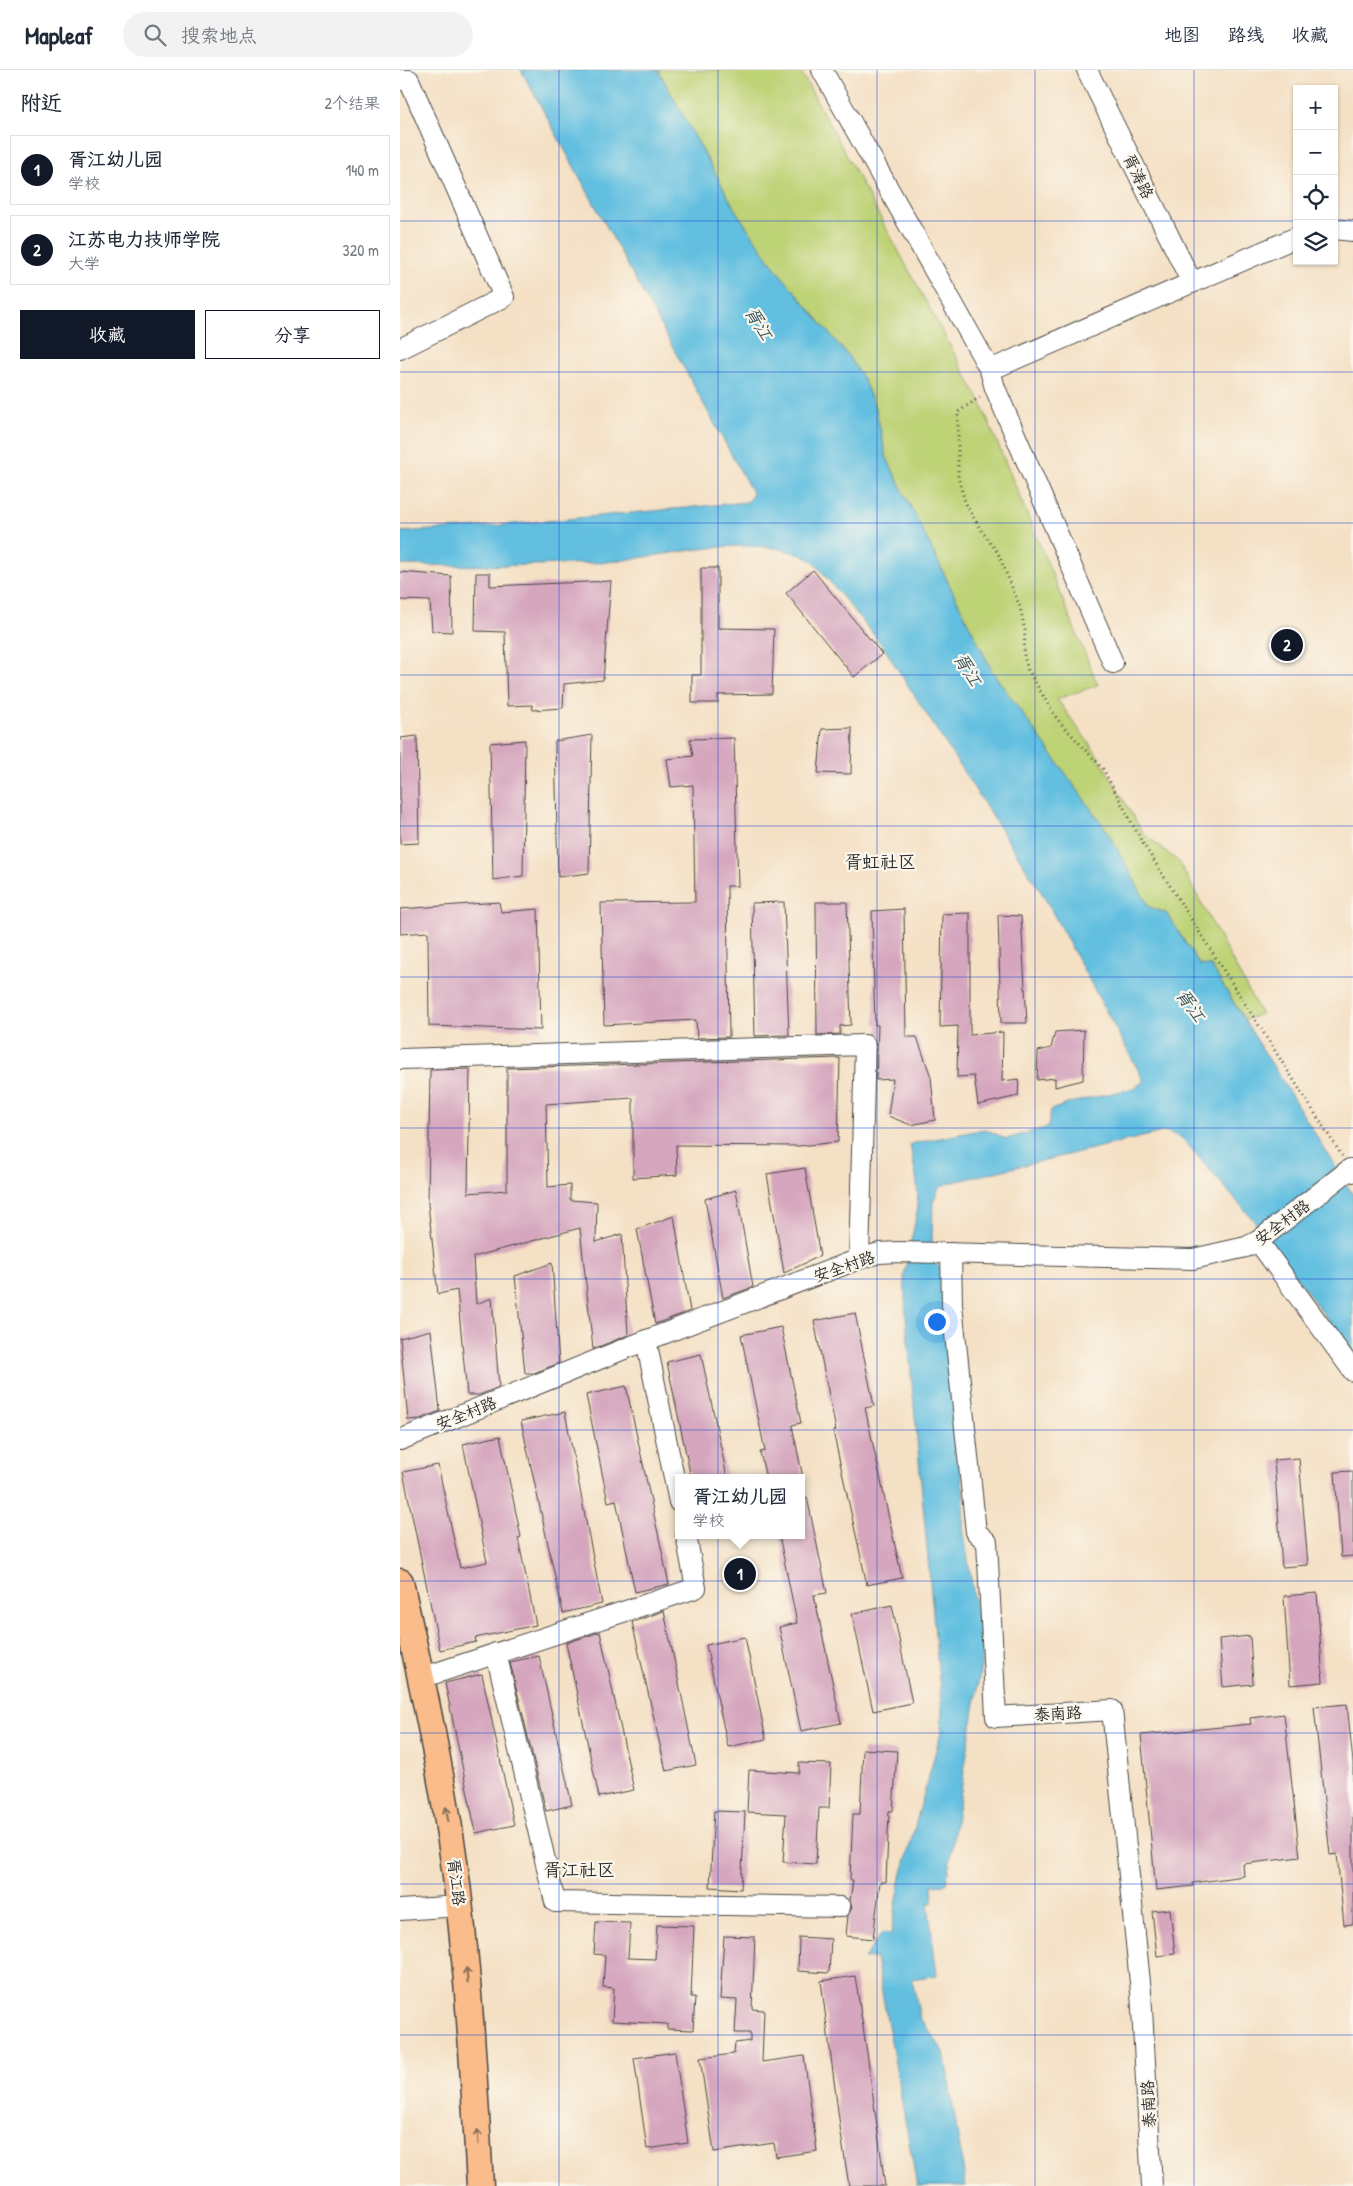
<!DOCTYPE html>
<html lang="zh">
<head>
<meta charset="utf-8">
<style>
	:root { --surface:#fff; --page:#f2f2f3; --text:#1f2937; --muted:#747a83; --line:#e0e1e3; --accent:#111827 }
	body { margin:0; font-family:"Patrick Hand","LXGW WenKai TC",sans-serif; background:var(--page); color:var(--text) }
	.controls { position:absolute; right:15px; top:15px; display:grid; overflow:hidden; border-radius:0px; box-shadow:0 1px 4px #0004 }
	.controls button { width:45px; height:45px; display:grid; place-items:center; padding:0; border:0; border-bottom:1px solid var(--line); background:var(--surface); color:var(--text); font:25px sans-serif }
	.you { position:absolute; left:536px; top:1251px; width:18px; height:18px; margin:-12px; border:4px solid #fff; border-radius:50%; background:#1a73e8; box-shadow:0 0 0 8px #1a73e833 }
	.badge { display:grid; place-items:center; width:32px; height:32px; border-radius:50%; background:var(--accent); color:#fff; font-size:16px; font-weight:700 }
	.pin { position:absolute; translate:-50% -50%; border:2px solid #fff; box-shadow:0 1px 5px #0006 }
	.popup { position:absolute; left:275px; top:1404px; width:130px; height:65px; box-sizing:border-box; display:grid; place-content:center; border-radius:0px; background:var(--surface); filter:drop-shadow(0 1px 4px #0005); font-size:16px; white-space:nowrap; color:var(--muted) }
	.popup b { font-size:19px; color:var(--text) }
	.popup::after { content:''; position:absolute; left:50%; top:100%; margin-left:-10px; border:10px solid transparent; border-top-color:var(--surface) }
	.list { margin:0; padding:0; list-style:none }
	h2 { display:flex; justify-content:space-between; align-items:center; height:65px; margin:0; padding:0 20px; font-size:21px }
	h2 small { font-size:16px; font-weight:400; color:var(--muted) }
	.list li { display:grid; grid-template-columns:32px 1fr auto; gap:15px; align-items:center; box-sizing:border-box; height:70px; margin:0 10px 10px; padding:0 10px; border:1px solid var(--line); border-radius:0px }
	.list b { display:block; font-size:19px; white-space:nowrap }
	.list p { margin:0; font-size:16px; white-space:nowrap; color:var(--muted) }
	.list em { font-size:16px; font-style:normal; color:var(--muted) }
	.actions { display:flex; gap:10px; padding:15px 20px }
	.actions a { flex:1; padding:11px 0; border:1px solid var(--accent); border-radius:0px; text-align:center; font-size:18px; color:var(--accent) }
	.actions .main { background:var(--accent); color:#fff }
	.icon { flex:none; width:28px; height:28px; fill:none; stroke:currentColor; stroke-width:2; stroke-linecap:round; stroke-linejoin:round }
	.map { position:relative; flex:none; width:953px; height:2116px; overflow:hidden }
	header { display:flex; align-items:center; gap:30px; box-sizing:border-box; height:70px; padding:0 25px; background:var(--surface); border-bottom:1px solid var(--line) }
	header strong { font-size:24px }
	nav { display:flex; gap:28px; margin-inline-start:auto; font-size:18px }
	.search { width:350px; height:45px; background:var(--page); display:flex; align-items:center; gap:12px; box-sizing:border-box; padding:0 18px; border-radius:28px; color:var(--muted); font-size:19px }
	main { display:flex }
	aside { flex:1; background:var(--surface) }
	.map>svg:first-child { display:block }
</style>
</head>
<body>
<header>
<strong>Mapleaf</strong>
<div class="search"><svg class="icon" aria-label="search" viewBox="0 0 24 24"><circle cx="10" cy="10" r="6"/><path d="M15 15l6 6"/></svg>搜索地点</div>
<nav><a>地图</a><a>路线</a><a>收藏</a></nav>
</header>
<main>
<aside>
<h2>附近<small>2个结果</small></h2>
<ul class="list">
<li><span class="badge">1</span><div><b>胥江幼儿园</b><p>学校</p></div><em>140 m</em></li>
<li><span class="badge">2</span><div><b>江苏电力技师学院</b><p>大学</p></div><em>320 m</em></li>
</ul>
<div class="actions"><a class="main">收藏</a><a>分享</a></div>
</aside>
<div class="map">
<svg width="953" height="2116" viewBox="0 0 953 2116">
	<rect width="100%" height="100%" fill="#fbf7ec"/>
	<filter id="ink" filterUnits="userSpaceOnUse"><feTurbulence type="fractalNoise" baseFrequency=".02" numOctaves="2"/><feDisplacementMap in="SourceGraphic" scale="10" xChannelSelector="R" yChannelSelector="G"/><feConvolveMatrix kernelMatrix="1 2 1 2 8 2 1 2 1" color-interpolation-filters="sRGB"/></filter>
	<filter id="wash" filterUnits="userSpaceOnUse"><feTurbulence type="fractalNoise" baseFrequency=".0096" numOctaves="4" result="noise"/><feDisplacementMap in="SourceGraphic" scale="20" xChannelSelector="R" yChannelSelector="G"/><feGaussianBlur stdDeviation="1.12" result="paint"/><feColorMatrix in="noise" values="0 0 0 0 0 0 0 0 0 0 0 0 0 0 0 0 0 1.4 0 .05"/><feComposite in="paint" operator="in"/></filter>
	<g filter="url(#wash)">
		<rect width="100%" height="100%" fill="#f4e0c4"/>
		<!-- green -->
		<path fill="#bed276" stroke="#747e50" d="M258 0H400L580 331 698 615 657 629 698 686 743 763 779 792 861 944 845 950 811 896 800 895 766 843 749 837 707 761 593 603 495 405 486 386 476 340 463 309 449 287 376 199 337 143Z"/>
		<!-- water -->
		<path fill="#62bfe0" stroke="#467586" d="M121 0H258L337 143 376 199 449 287 463 309 476 340 486 386 495 405 593 603 707 761 749 837 766 843 800 895 811 896 953 1125V1284L856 1153 782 1068 768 1062H763L549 1113 539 1118 533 1132 532 1170 534 1191 542 1201 564 1434 563 1458 583 1583 546 1814 532 1815 533 1833H528L537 1905 512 1909 520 1948 544 1982 566 2116H517L476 1888 464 1889 482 1863 491 1864 501 1807 541 1662 542 1642 506 1248 504 1206 518 1137 517 1112 510 1074 585 1059 606 1069 648 1057 651 1040 670 1033 734 1018 743 1012V1009L643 825 482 575 413 491C355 457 256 491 190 493 127 496 63 496 0 495V462L82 457 347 432 353 424Z"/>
		<g id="blocks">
			<!-- building -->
			<g fill="#d5a6be">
				<path d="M301 498H318V558L374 559 372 624 318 625V633H292V605H301Z"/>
				<path d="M413 500 482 584 454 607 386 523Z"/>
				<path d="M0 502 51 506 52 562 32 561 30 531 0 530Z"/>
				<path d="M76 503H90V516L211 511 203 610 164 614 163 638 133 640 132 635 107 636 105 562 75 561Z"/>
				<path d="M452 658 451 704 418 703 422 659Z"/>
				<path d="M192 665 189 803 158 807 155 671Z"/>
				<path d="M17 666 19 773 0 774V668Z"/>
				<path d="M334 668 338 816H327L329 967 297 968 296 950 204 955 201 833 295 832 293 715 271 717 267 689 293 686 290 669Z"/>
				<path d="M125 670 123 806 93 810 90 673Z"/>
				<path d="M99 832 101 842 138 839 141 960 29 956 28 862 0 864V839Z"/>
				<path d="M384 832 389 965 355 966 352 833Z"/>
				<path d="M416 832H447L451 955 440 956V964L417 965Z"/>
				<path d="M504 839 506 967H517L531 1007 535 1050 511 1055 488 1046 493 1009 476 1010 478 955H475L472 841Z"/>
				<path d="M570 843V965L603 962 602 1011 619 1009 618 1026 578 1035 574 1006 557 1007 558 956 540 957 542 844Z"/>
				<path d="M598 845 621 846 627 953H601Z"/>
				<path d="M684 960 683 1010 655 1017V1008L637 1010 638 981 651 978 655 962Z"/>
				<path d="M440 988 438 1072 399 1076 276 1075 277 1105 233 1108V1028L146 1034 148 1117 170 1115V1130L197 1132 196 1172 222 1164 228 1265 193 1279 180 1158 73 1187 76 1234 92 1228 99 1317 79 1325H67L57 1220 38 1224 28 1134 30 1000 70 999 68 1123 107 1120V998Z"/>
				<path d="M405 1098 420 1186 384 1203 367 1104Z"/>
				<path d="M336 1120 353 1217 323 1228 305 1129Z"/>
				<path d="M274 1146 290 1241 255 1254 237 1159Z"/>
				<path d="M152 1193 159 1293 134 1303H125L115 1206Z"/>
				<path d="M455 1243 474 1336 465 1338 502 1508 467 1515 433 1361 436 1360 414 1251Z"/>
				<path d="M381 1257 401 1353 392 1355 403 1408H366L360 1382 365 1381 341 1265Z"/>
				<path d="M31 1260 40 1341 20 1349 8 1350 0 1268Z"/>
				<path d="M301 1284 324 1392 327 1408H291L267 1292Z"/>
				<path d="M226 1316 269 1514 235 1522 216 1430 208 1432 186 1325Z"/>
				<path d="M165 1342 202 1534 163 1543 121 1351Z"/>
				<path d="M100 1366 121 1467 118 1468 136 1555 75 1568 76 1572 40 1580 3 1402 38 1395 60 1498 87 1492 63 1374Z"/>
				<path d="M899 1388 908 1495 882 1497 874 1390Z"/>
				<path d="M953 1401V1486L941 1487 935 1402Z"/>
				<path d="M401 1427H407L427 1523 414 1525 441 1653 401 1661 379 1557 397 1553 379 1465H401Z"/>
				<path d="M917 1523 923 1612 890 1615 884 1526Z"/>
				<path d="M492 1535 512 1633 473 1641 452 1544Z"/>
				<path d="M264 1541 296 1695 266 1701 232 1552Z"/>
				<path d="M200 1562 234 1720 199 1727 166 1573Z"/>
				<path d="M850 1566 853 1614 823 1617 819 1569Z"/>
				<path d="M345 1567 366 1669 328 1677 306 1575Z"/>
				<path d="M139 1586 172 1735 146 1741 110 1592Z"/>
				<path d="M82 1604 114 1755 76 1763 45 1613Z"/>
				<path d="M947 1634 953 1692V1854L944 1855 937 1784 930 1785 914 1637Z"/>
				<path d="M884 1644 900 1787 843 1794 844 1806 792 1813 793 1816 756 1820 741 1665 851 1654 850 1648Z"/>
				<path d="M463 1679 497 1681 493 1741H489L486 1812H480L473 1869 446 1866 448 1845 452 1838 450 1831 453 1810H450L453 1744H460Z"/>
				<path d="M399 1693 431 1694 429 1738H419L416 1794 383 1792 386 1744 347 1742 349 1700 399 1703Z"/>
				<path d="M314 1741 345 1742 341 1819 310 1817Z"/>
				<path d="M770 1839 775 1884 757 1886 752 1841Z"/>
				<path d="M196 1852 230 1853 228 1888 255 1889 257 1855 294 1856 291 1927H295L293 1960 267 1959V1954L212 1951 214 1918 203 1917 205 1885 194 1884Z"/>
				<path d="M324 1866 355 1867 352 1939 364 1940 362 1992 404 1986 417 2081 376 2087 374 2073 314 2082 300 1988 334 1984 335 1973 350 1971V1963H335L337 1930 320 1929Z"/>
				<path d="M399 1867 431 1869 429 1903 398 1901Z"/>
				<path d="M455 1906 468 1989 485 2116H449L441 2064 421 1911Z"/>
				<path d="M275 1982 288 2073 247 2079 234 1988Z"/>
			</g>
		</g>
	</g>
	<g filter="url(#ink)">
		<use href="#blocks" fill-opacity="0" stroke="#494642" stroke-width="1"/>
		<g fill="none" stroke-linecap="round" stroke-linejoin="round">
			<defs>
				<g id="minor">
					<path d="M422 0 590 300 595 318 713 593"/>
					<path d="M687 0 792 213"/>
					<path d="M0 10H9L104 227 0 279"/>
					<path d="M934 159 953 161"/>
					<path d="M590 300 897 167"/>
					<path d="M0 989 465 975 459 1189"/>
					<path d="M858 1171 953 1301"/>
					<path d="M551 1183 552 1235 576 1462 587 1472 596 1647 712 1640 741 1922 752 2116"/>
					<path d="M246 1270 279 1432"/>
					<path d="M0 1370 229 1277 459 1189 479 1183 499 1182 793 1189 846 1177 858 1171 950 1099 953 1102"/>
					<path d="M96 1583 155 1832 440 1837"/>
					<path d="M21 1608 296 1518 286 1465"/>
					<path d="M0 1840 60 1836"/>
				</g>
				<path id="major" d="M0 1512C21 1607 42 1702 55 1799 69 1904 74 2010 80 2116"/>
			</defs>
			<!-- minor casing -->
			<use href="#minor" stroke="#494642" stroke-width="22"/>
			<!-- major casing -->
			<use href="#major" stroke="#494642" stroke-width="29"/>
			<!-- path -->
			<path stroke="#494642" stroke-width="3" stroke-dasharray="1 4" stroke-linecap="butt" d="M580 327 558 342V407L565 432 579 457 598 483 620 537 625 560 624 586 628 600 657 649 703 699 742 772 942 1086"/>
			<!-- minor -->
			<use href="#minor" stroke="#fff" stroke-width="20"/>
			<!-- major -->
			<use href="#major" stroke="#f9bc8a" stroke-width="26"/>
		</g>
		<!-- one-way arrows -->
		<defs><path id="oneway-shaft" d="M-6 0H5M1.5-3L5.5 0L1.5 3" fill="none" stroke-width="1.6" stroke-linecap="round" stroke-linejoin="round" transform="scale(1.25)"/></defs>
		<g stroke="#886c56">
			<use href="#oneway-shaft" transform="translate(47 1744) rotate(-100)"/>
			<use href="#oneway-shaft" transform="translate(67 1905) rotate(-95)"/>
			<use href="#oneway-shaft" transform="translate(78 2067) rotate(-93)"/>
		</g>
	</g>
	<!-- grid -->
	<path fill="none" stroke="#1d4ed8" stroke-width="1" stroke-opacity="0.55" d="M159 0V2116M318 0V2116M477 0V2116M635 0V2116M794 0V2116M0 151H897M934 151H953M0 302H953M0 453H953M0 605H953M0 756H953M0 907H953M0 1058H953M0 1209H953M0 1360H953M0 1511H953M0 1663H953M0 1814H953M0 1965H953"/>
	<g text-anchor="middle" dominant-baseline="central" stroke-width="4.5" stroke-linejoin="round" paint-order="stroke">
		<!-- street labels -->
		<g font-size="16" fill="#2b2b2b" stroke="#fbf7ec">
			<text transform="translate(739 106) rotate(64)">胥涛路</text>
			<text transform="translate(882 1152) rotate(-37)">安全村路</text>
			<text transform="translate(444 1196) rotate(-19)">安全村路</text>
			<text transform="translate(66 1343) rotate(-22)">安全村路</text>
			<text transform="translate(658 1643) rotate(-3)">泰南路</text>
			<text transform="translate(57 1812) rotate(83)">胥江路</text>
			<text transform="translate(748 2034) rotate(-93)">泰南路</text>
		</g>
		<!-- water labels -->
		<g font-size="18" font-style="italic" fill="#3c5761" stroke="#fbf7ec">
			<text transform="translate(359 253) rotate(59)">胥江</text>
			<text transform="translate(568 599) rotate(59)">胥江</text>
			<text transform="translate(791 935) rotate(55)">胥江</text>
		</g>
		<!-- neighbourhood labels -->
		<g font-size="18" fill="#2b2b2b" stroke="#fbf7ec">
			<text x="480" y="791">胥虹社区</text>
			<text x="179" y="1799">胥江社区</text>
		</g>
	</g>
</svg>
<div class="controls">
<button>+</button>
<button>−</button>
<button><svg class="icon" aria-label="locate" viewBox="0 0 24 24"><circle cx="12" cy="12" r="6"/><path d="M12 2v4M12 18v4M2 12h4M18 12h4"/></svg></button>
<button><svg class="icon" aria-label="layers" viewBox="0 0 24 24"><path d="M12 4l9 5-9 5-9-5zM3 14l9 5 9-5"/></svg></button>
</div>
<div class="you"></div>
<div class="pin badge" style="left:340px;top:1504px">1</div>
<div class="popup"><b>胥江幼儿园</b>学校</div>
<div class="pin badge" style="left:887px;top:575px">2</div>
</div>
</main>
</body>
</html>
